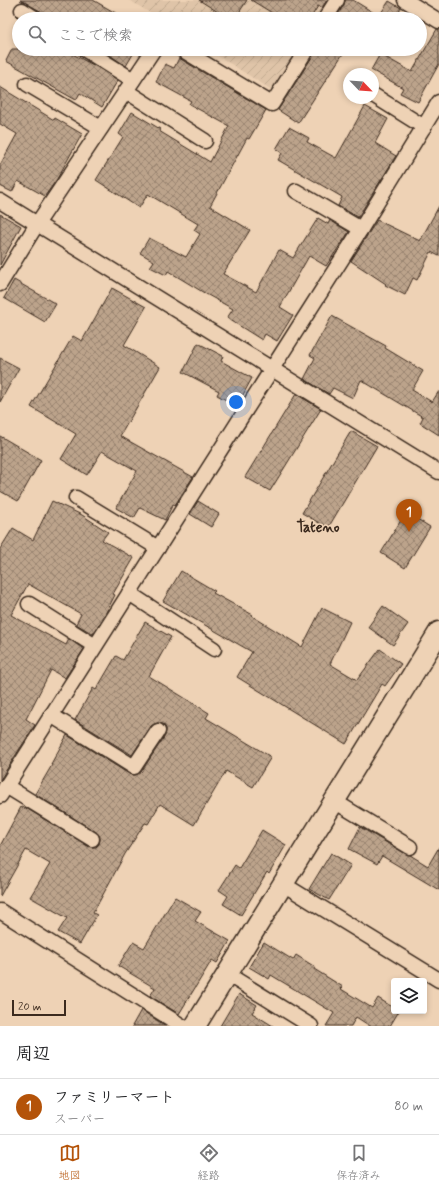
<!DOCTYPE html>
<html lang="ja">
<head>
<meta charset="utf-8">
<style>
	:root { --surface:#fff; --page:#f2f2f2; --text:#202124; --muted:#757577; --line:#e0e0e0; --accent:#b45309 }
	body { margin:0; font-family:Mynerve,"Klee One",sans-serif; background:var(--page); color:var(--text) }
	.controls { position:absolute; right:12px; bottom:12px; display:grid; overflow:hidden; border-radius:4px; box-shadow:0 2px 6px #0003 }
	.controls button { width:36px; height:36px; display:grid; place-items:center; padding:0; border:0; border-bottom:1px solid var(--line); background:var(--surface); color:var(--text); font:20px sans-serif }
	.compass { position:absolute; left:343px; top:68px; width:36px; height:36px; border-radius:50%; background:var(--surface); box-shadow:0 2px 6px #0003; rotate:115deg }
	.scale { position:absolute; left:12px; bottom:10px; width:54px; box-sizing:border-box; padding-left:4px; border:2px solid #3b2a1e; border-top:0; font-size:11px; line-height:14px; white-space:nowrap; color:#3b2a1e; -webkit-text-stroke:3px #eed2b5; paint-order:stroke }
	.you { position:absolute; left:236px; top:402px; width:14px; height:14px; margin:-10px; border:3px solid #fff; border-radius:50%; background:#1a73e8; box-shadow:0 0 0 6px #1a73e833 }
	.badge { display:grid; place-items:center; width:26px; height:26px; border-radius:50%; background:var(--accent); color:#fff; font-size:13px; font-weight:700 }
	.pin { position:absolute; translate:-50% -33px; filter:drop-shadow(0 1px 2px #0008) }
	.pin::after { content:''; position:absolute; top:21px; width:14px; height:12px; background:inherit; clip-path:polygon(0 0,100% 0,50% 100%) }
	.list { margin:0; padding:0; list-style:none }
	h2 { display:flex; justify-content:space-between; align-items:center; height:52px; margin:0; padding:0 16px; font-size:17px }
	h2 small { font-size:13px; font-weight:400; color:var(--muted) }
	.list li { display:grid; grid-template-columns:26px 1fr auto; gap:12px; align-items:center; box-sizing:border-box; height:56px; padding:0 16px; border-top:1px solid var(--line) }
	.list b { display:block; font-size:15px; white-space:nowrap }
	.list p { margin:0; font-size:13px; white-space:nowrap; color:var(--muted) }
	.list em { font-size:13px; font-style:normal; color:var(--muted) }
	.icon { flex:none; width:22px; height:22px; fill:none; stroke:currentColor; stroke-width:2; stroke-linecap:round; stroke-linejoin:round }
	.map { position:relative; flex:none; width:439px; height:1026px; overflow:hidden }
	.search { position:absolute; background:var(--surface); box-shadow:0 2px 6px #0003; left:12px; right:12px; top:12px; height:44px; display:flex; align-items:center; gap:10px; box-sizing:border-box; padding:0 14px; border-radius:22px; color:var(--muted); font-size:15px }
	.sheet { height:108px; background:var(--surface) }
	nav { display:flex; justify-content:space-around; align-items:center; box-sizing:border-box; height:56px; border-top:1px solid var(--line); background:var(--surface); font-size:11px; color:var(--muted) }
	nav a { display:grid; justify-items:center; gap:2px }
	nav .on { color:var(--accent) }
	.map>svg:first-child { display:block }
</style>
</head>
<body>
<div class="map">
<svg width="439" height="1026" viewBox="0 0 439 1026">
	<defs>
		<pattern id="industrial-furrows" width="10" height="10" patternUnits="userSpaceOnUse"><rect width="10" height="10" fill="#dfc4a8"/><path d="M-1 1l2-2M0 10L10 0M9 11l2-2" fill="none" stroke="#c0a990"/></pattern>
		<pattern id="building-cross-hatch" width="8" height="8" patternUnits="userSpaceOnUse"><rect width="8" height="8" fill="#bca38b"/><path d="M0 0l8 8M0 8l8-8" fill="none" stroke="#9a8571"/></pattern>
	</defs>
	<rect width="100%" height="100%" fill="#eed2b5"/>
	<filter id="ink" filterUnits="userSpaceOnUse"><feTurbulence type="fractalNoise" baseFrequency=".025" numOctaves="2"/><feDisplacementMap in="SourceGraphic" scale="8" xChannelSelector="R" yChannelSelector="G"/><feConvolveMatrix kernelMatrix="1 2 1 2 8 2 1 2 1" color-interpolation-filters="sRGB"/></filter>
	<g filter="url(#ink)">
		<!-- industrial -->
		<g fill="url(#industrial-furrows)">
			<path d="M129 0H329L317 19H160Z"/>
			<path d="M207 49H298L272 90Z"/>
		</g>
		<!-- building -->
		<g fill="url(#building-cross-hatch)" stroke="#3b2a1e">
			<path d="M20 0H93L126 19H55Z"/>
			<path d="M199 0H247L235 19H229Z"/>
			<path d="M251 0H327L322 8 318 6 310 19H282Z"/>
			<path d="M345 0H353L379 16 389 1 401 8 394 19H339L336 17 344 5Z"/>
			<path d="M437 29H439V64L418 102 400 93 403 88 371 70 380 54 412 72Z"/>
			<path d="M12 49H63L99 68 118 80 102 107 80 93 76 100 6 61Z"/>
			<path d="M111 49H136L126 66 108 54Z"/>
			<path d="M315 49H346L298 123 278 110 314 54Z"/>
			<path d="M179 58 266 110 249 139 247 138 210 206 250 230 223 274 256 292 279 250 293 258 318 218 328 224 330 220 349 232 326 266 309 256 280 307 293 315 277 341 265 334 262 340 227 318 233 309 206 294 168 271 166 275 150 267 154 261 140 253 149 238 186 257 200 234 194 230 198 224 148 194 139 208 96 180 123 137 119 134 132 112 160 129 159 131 210 162 229 126 189 104 191 101 156 82 165 64 174 68Z"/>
			<path d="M0 87 54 120 55 118 82 134 57 179 45 196 18 181 12 192 0 186V165L17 134 0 124Z"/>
			<path d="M365 106 388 119 375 143 396 156 358 217 338 206 342 197 278 160 282 153 276 149 289 127 309 138 307 142 336 158Z"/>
			<path d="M439 206V256L431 252 417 280 413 278 405 295 385 285 386 284 351 261 377 220 420 241Z"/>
			<path d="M0 214 21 226 0 265Z"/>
			<path d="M14 280 56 304 45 322 4 298Z"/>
			<path d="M112 288 146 307 124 345 160 367 120 436 193 477 175 505 173 504 165 520 140 508 134 518 116 508 137 471 102 451 87 475 61 459 76 434 31 407 73 336 82 341Z"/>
			<path d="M332 316 386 346 385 348 423 371 412 390 432 402 439 391V435L420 423 423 417 361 380 353 398 333 388 329 394 304 379 315 358 310 355Z"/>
			<path d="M198 343 223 356 221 361 252 378 237 406 217 395 219 391 183 372Z"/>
			<path d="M0 358 19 368 0 402Z"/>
			<path d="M296 394 321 409 270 491 245 477Z"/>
			<path d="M351 431 377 446 328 528 302 513Z"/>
			<path d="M0 436 41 460 18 501 0 491Z"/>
			<path d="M52 501 82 515 108 532 102 540 134 558 113 594 115 595 102 620 93 634 76 624 81 614 28 584 11 615 66 645 69 639 84 649 65 678 51 670 26 719 35 725 0 780V549L13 528 33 540Z"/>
			<path d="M198 501 219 514 211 527 190 514Z"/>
			<path d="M406 512 430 527 405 568 381 553Z"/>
			<path d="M181 571 215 591 213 593 253 615 252 616 302 647 322 608 350 622 330 664 357 680 380 649 401 664 385 686 382 684 346 744 237 677 252 652 163 601Z"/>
			<path d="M383 606 408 624 393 645 368 627Z"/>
			<path d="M145 622 171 637 149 676 209 713 206 718 271 757 253 787 226 771 194 825 160 804 148 824 145 823 125 854 93 913 97 915 80 944 58 932 67 918 30 897 50 864 26 850 0 896V846L21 807 25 809 26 808 88 846 92 847H96L99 844 100 839 99 835 96 832 35 794 52 765 51 764 67 735 129 774 134 775 138 774 141 772 165 736 166 731V728L163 724 158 723 154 724 151 726 132 755 75 720 93 688 96 690 116 656 123 660Z"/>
			<path d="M360 827 406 854 410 855 428 866 439 847V890L382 856 377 864 349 849Z"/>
			<path d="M262 830 286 845 269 874 267 872 241 915 223 904 228 896 219 890 235 865 239 868Z"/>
			<path d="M331 853 351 865 329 900 309 889Z"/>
			<path d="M175 897 201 912 195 921 230 941 217 963 212 960 179 1014 150 996 155 988 118 966 133 942 144 948Z"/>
			<path d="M264 942 293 960 296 955 315 967 314 969 343 987 341 989 372 1008 378 998 394 1008V1011H399L390 1026H370L356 1017 351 1026H326L334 1013 271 975 269 979 249 967Z"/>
			<path d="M239 994 257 1005 252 1013 273 1026H220Z"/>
			<path d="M141 1010 166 1026H132Z"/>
		</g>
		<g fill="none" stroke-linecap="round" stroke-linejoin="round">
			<defs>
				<g id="street">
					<path d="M405 0 439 21"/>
					<path d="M22 10 36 19"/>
					<path d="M325 19 337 0"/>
					<path d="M84 49 133 80"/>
					<path d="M181 49 272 104 307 49"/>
					<path d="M27 84 101 128"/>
					<path d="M126 91 205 141"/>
					<path d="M373 95 424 127"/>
					<path d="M296 191 361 229"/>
					<path d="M0 201 439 472"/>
					<path d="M0 284 37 224 154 49"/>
					<path d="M76 498 158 548"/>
					<path d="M129 593 214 649"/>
					<path d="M29 604 95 646"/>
					<path d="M51 715 134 767 158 731"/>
					<path d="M6 786 92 839"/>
					<path d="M0 796 361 229 439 102"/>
					<path d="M334 801 410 847"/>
					<path d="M283 884 439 980"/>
					<path d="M0 911 182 1026"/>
					<path d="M227 974 311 1026"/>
				</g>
				<path id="secondary" d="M195 1026 439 632"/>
			</defs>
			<!-- street casing -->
			<use href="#street" stroke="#3b2a1e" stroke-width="17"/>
			<!-- secondary casing -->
			<use href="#secondary" stroke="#3b2a1e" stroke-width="23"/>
			<!-- street -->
			<use href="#street" stroke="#eed2b5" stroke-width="14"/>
			<!-- secondary -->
			<use href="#secondary" stroke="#eed2b5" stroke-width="20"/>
		</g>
	</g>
	<g text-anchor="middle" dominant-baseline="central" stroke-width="3" stroke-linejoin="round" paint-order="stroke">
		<!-- quarter labels -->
		<g font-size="15" font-weight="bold" fill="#3b2a1e" stroke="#eed2b5">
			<text x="318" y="528">Tateno</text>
		</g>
	</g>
</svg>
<div class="controls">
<button><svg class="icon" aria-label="layers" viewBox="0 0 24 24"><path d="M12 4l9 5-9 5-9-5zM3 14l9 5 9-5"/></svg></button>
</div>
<svg class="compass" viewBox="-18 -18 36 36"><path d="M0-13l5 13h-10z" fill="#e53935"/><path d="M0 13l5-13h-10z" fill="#757577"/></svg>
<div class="scale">20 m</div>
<div class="you"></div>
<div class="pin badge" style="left:409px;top:532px">1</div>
<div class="search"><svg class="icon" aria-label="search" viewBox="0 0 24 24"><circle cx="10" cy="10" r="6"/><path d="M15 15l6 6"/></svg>ここで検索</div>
</div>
<section class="sheet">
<h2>周辺<small></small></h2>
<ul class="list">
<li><span class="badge">1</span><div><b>ファミリーマート</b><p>スーパー</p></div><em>80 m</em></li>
</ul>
</section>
<nav>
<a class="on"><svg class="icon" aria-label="map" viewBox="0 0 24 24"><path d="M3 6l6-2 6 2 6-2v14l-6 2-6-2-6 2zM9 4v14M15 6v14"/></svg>地図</a>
<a><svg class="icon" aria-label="directions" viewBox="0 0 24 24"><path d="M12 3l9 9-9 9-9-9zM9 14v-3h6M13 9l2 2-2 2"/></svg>経路</a>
<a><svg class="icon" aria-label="saved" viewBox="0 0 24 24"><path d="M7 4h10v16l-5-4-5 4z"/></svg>保存済み</a>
</nav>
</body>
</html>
